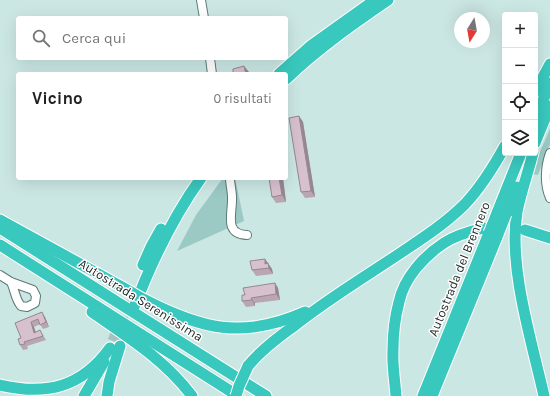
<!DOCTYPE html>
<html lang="it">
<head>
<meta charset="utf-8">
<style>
	:root { --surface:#fff; --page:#f2f2f2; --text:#222; --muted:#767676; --line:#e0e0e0 }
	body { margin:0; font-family:Karla,sans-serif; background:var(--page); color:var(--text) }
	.controls { position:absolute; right:12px; top:12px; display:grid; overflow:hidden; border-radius:4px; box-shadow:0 4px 16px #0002 }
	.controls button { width:36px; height:36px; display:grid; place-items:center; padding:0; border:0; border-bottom:1px solid var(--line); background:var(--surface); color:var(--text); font:20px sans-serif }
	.compass { position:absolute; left:454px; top:12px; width:36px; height:36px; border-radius:50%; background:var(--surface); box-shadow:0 4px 16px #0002; rotate:191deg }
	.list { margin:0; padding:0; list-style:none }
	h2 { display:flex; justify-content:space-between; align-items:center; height:52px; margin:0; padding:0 16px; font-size:17px }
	h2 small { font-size:13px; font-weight:400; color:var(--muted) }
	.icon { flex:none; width:22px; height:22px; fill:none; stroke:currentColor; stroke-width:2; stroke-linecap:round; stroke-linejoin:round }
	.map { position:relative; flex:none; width:550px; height:396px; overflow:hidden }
	.search { position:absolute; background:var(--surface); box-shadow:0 4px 16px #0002; left:16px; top:16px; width:272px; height:44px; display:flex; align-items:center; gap:10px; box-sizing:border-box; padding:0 14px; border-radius:4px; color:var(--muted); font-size:15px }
	.panel { position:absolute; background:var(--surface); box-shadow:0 4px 16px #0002; left:16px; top:72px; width:272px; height:108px; border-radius:4px }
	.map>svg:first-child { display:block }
</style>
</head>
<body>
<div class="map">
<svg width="550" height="396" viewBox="0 0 550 396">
	<rect width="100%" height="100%" fill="#cbe7e4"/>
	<!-- green -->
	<g fill="#9bc9c4">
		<path d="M550 129V144L538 175 532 174 540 152Z"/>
		<path d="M223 178H235L244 221 177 251 196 215Z"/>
	</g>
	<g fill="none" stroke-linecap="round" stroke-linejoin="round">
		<!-- highway-tunnel -->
		<g stroke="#a9c1bf" stroke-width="11" stroke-dasharray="11 5.5" stroke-linecap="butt">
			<path d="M113 341 129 301"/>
			<path d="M120 346 135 305"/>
		</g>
		<defs>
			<g id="minor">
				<path d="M201 0 204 18"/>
				<path d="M210 58 212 74"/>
				<path d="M550 153C545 167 544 184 550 198"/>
				<path d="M230 178C230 184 232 191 232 197 233 213 223 234 247 235"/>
				<path d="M0 275 11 282 33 290 36 296 35 303 27 307 21 306C15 299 15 290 11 282"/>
			</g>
			<g id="highway">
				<path d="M279 74 312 45 375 0"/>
				<path d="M286 79C317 49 353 24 388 0"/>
				<path d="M535 92 550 64"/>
				<path d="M535 120 550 83"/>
				<path d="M535 143 550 106"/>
				<path d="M533 153C528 173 521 192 517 212 508 267 532 342 544 396"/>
				<path d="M497 213 521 153"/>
				<path d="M506 214 517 187"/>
				<path d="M0 220 122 287"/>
				<path d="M0 228 266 396"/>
				<path d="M525 230 550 238"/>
				<path d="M0 245 238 396"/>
				<path d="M143 265 151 247 161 229"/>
				<path d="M143 299C201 329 242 340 305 312"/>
				<path d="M135 305C152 261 173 217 201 178"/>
				<path d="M92 312C128 337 165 360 192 396"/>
				<path d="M248 366C261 350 277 338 294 326 329 298 368 275 405 250 426 236 447 222 465 204 481 187 494 166 505 146"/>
				<path d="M0 385C47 396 82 387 110 348"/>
				<path d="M84 396 104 362"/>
				<path d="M107 396 109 382 120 346"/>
				<path d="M396 396C395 381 392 365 393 350 393 334 395 317 399 302 404 278 424 256 444 243 456 235 471 231 484 228"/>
				<path d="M423 396 489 233"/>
				<path d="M432 396 497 237"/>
			</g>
		</defs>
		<!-- minor casing -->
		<use href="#minor" stroke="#5e7875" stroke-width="10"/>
		<!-- highway casing -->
		<use href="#highway" stroke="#fff" stroke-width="13"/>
		<!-- minor -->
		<use href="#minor" stroke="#fff" stroke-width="8"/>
		<!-- highway -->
		<use href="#highway" stroke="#39c8bd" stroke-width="11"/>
		<defs>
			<g id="highway-bridge">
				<path d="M489 233 497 213"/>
				<path d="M497 237 506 214"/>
				<path d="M122 287 143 299"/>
				<path d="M236 396 239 386 248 366"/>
			</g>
		</defs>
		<!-- highway-bridge casing -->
		<use href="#highway-bridge" stroke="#fff" stroke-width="13" stroke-linecap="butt"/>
		<!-- highway-bridge -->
		<use href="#highway-bridge" stroke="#39c8bd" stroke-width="11"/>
	</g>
	<!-- wall -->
	<g fill="#b9a6b1">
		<path d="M299 116 303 122 315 197 305 198 301 192Z"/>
		<path d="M283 178 286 202 276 203 272 197Z"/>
		<path d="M265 259 272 269 273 274 256 276 252 270Z"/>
		<path d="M275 283 278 288 280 300 255 303V306L246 307 242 301 245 295Z"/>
		<path d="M45 317 49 327 43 329 40 324 34 327 36 332 40 330 46 340 27 346 28 349 23 350 20 345 21 338 15 323Z"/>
	</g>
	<!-- shaded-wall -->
	<g fill="#968790">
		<path d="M244 66 249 72V74H246Z"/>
		<path d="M299 116 303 122 315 197 311 191Z"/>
		<path d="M279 178H283L286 202 282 195Z"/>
		<path d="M265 259 272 269 273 274 265 264Z"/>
		<path d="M275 283 278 288 280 300 276 294Z"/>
		<path d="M251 298 255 303V306Z"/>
		<path d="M42 312 45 317 49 327 46 322Z"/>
		<path d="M31 322 34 327 37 337 34 333Z"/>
	</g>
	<!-- building -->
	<g fill="#d7c1ce" stroke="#968790">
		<path d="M244 66 246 74H233V69Z"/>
		<path d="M299 116 311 191 301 192 289 118Z"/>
		<path d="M269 178H279L282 195 272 197Z"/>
		<path d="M265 259V264L268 263 269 268 252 270 250 261Z"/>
		<path d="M275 283 276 294 251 298 252 300 242 301V295H245L243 288Z"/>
		<path d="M42 312 46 322 40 325 38 319 31 322 34 333 40 330 43 336 24 342 25 344 20 345 18 339 21 338 15 323Z"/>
	</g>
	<g text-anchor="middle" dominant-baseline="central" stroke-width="3" stroke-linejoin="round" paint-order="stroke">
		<!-- street labels -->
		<g font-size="13" fill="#202b29" stroke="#fff">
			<text transform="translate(459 269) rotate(-68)">Autostrada del Brennero</text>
			<text transform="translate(141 300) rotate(32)">Autostrada Serenissima</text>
		</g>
	</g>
</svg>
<div class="controls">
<button>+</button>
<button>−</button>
<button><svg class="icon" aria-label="locate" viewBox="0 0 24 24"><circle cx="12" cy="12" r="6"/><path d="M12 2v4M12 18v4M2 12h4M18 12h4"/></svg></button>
<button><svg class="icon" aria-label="layers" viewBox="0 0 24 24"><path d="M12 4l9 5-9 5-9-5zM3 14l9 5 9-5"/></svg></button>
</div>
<svg class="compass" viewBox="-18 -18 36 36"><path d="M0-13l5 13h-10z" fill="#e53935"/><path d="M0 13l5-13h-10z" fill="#767676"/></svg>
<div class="search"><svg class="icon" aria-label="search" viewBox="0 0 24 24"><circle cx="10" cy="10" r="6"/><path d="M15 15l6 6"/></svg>Cerca qui</div>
<section class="panel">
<h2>Vicino<small>0 risultati</small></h2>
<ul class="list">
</ul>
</section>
</div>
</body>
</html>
